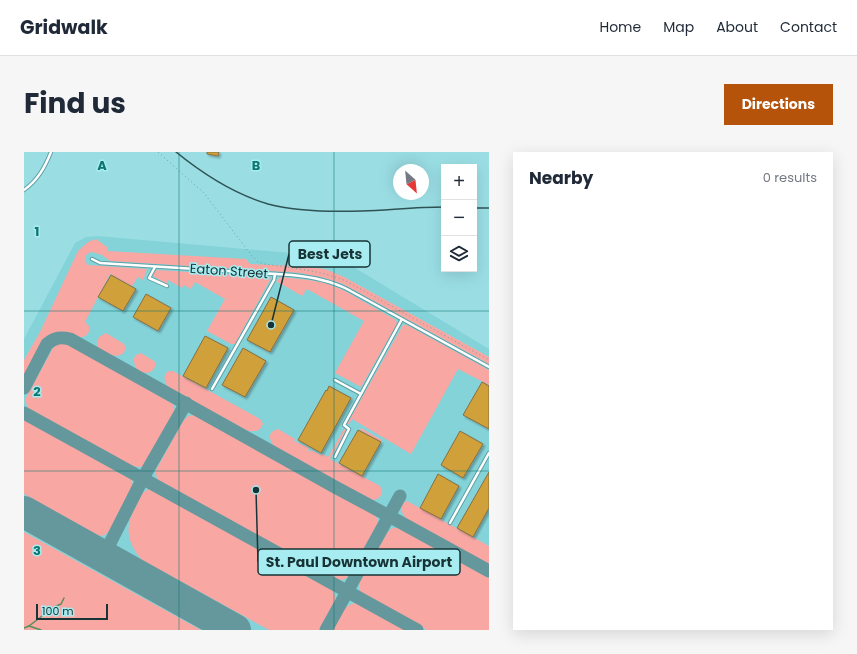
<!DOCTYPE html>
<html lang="en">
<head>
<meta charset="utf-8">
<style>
	:root { --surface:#fff; --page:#f6f6f7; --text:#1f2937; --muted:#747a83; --line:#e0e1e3; --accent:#b45309 }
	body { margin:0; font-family:Poppins,sans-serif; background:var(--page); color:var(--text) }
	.controls { position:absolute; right:12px; top:12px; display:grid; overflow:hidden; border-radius:0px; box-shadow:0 4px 16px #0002 }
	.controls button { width:36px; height:36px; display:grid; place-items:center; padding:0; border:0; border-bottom:1px solid var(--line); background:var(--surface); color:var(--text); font:20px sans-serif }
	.compass { position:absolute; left:369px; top:12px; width:36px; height:36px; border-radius:50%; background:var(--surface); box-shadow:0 4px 16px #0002; rotate:153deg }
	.scale { position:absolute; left:12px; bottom:10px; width:72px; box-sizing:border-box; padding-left:4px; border:2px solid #173335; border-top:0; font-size:11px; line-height:14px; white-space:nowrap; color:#173335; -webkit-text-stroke:3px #a7ecf1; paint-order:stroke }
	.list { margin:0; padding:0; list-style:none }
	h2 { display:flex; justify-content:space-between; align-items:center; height:52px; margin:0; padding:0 16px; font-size:17px }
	h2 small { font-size:13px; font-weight:400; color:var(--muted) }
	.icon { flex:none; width:22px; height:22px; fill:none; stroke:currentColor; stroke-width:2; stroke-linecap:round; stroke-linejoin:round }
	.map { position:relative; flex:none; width:465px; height:478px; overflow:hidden; border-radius:0px }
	header { display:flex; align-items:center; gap:24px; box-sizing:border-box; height:56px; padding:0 20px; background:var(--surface); border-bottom:1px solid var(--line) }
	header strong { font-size:19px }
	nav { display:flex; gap:22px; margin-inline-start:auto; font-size:14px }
	.intro { display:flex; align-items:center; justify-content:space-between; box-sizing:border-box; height:96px; padding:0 24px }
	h1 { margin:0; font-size:28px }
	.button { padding:10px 18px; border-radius:0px; background:var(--accent); color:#fff; font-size:14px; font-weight:700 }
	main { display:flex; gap:24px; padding:0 24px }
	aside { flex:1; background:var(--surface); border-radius:0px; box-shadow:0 4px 16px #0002 }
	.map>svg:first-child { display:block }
</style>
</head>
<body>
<header>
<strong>Gridwalk</strong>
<nav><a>Home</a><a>Map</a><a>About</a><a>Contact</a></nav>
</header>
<div class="intro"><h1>Find us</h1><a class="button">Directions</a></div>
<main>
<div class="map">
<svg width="465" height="478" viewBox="0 0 465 478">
	<defs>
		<filter id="shadow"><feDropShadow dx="2" dy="2" stdDeviation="1" flood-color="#0004"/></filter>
	</defs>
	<rect width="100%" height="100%" fill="#9adee4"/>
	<!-- built -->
	<path fill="#84d3d9" d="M74 84 313 105 465 197V478H0V187L51 91 62 85Z"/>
	<!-- green -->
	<g fill="#f8a7a3">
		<path d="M72 87 83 95V99L222 107 226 112 273 114 301 117 320 125 465 205V212L319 132 301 126 276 121 86 109 78 103 68 100C60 102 59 108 64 113L123 117 119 128 114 125 108 134 86 122 61 170 65 174C66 180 64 183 59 185 51 185 46 179 38 180 19 180 8 211 0 225V208L16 180 54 99 64 90Z"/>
		<path d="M133 118 245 125 247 126 211 192H207L183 179 201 147 171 130 167 137 160 133 158 136 144 128 143 132 129 124 130 119Z"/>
		<path d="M257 125 285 128 301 131 319 138 372 168 373 172 337 235 311 221 340 169 283 137 278 144 252 129Z"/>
		<path d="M379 173H383L465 218V233L434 217 387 302 328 267 325 272H323Z"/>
		<path d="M82 181 100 192 102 196C98 210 81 202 74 195L73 190 75 185Z"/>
		<path d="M37 190 43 191 149 252 151 259 150 262 120 314 116 315 108 314 4 256 1 248 3 244 29 196 31 193Z"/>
		<path d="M117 201 130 209 132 211C130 227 108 222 110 206L112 203Z"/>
		<path d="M145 219H149L236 267 239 272 236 277 233 279H224L145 236C140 230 138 223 145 219Z"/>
		<path d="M170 263 352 364 354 370 353 374 324 425 319 428 312 427 134 328 132 323V318L159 269 164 264Z"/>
		<path d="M0 267 108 328 109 336 86 378 81 383 75 384 0 342Z"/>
		<path d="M337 276 358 288 357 290 336 278Z"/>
		<path d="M254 277 271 287 270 289 285 296 284 298 286 300 287 298 297 303 298 302 304 305 320 277 322 278 306 307 356 334C360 340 357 346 351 348L345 347 250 294C244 286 244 280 254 277Z"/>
		<path d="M125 337 129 338 309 438 311 444 312 448 296 478H245L118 408C101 388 101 373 113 351 116 345 118 340 125 337Z"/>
		<path d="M383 349 465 394V413L383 367C378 362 376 358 379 351Z"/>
		<path d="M368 376H377L465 426V478H403L337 440 335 437V430L363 381Z"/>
		<path d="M0 380 177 478H0Z"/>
		<path d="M332 451 381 478H308C314 467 318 453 332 451Z"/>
	</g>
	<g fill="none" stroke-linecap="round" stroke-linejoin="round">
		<!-- stream -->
		<g stroke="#558f5a" stroke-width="1.5">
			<path d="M5 474 30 455 37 452 40 446"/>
			<path d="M0 476 5 474 17 478"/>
		</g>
		<!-- taxiway -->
		<g stroke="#64989c" stroke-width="13">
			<path d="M0 236 23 192C31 185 37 185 46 187L311 335 365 364 465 419"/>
			<path d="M0 261 393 478"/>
			<path d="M79 405 119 326 162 251"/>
			<path d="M302 478 376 344"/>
		</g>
		<!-- runway -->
		<path stroke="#64989c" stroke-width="32" d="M0 360 211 478"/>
	</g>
	<!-- building -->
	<g fill="#d0a03b" stroke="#866e41" filter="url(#shadow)">
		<path d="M183 0H195L194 4 183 2Z"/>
		<path d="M87 123 112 137 99 159 74 145Z"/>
		<path d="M122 142 147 156 134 179 109 165Z"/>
		<path d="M247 145 270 158 246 200 223 188Z"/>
		<path d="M181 184 204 196 182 236 159 224Z"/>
		<path d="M219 196 242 209 221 245 198 233Z"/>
		<path d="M458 230 465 234V277L439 263Z"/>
		<path d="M305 234 327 246 297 301 274 288 302 238 303 239Z"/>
		<path d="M334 278 357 290 338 324 315 311Z"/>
		<path d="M436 279 459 292 439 326 417 313Z"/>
		<path d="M465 320V356L449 385 433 376Z"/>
		<path d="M414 322 435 334 417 367 396 356Z"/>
	</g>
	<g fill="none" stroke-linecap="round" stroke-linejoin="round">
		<defs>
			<g id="lane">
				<path d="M0 38C14 28 21 15 27 0"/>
				<path d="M68 107 76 111 268 123C288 125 305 128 323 137L465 215"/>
				<path d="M131 115 125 126 143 134"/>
				<path d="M311 228 337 242"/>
				<path d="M188 237 250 128 251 122"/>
				<path d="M311 305 325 277 320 273 378 167"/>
				<path d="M426 371 465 301"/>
			</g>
		</defs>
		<!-- lane casing -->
		<use href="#lane" stroke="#5da0a5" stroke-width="4.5"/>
		<!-- path -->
		<path stroke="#6a9fa4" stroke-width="1" stroke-dasharray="1 3" stroke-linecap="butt" d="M134 0 180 41 228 104 234 110 240 112C269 116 294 118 322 129L465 208"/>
		<!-- lane -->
		<use href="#lane" stroke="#fff" stroke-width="2.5"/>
		<!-- rail -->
		<g stroke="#2f5255" stroke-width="1.5">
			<path d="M152 0C179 22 210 42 244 52 274 60 308 60 338 59 365 58 393 55 420 55"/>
			<path d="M450 56H465"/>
		</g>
	</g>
	<!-- grid -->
	<path fill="none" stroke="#0f766e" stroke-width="1" stroke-opacity="0.55" d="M155 0V478M310 0V478M0 159H465M0 319H465"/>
	<g text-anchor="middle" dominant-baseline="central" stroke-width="3" stroke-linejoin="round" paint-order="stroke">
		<!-- street labels -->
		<g font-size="13" fill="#173335" stroke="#a7ecf1">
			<text transform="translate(205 119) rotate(4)">Eaton Street</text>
		</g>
	</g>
	<g font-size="13" text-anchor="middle" font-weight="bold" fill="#0f766e" stroke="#a7ecf1" stroke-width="3" stroke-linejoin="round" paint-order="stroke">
		<text x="78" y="18">A</text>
		<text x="232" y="18">B</text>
		<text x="13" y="84">1</text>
		<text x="13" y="244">2</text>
		<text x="13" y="403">3</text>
	</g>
	<!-- callouts -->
	<path fill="none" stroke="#173335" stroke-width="1.5" d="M247 173L265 102M232 338L234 410"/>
	<g fill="#173335" stroke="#a7ecf1" stroke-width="1.5">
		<circle cx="247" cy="173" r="4"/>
		<circle cx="232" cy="338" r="4"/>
	</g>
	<g fill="#a7ecf1" stroke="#173335" stroke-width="1.5">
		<rect x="265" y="89" width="81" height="26" rx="4"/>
		<rect x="234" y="397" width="202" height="26" rx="4"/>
	</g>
	<g font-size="14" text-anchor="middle" font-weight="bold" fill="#173335">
		<text x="306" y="107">Best Jets</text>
		<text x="335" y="415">St. Paul Downtown Airport</text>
	</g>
</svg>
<div class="controls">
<button>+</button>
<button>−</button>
<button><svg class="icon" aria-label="layers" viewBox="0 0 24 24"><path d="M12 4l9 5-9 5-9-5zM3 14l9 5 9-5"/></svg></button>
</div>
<svg class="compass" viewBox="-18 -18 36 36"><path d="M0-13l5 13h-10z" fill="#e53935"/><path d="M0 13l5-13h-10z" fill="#747a83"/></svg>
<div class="scale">100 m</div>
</div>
<aside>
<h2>Nearby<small>0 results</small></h2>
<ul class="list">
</ul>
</aside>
</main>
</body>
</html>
